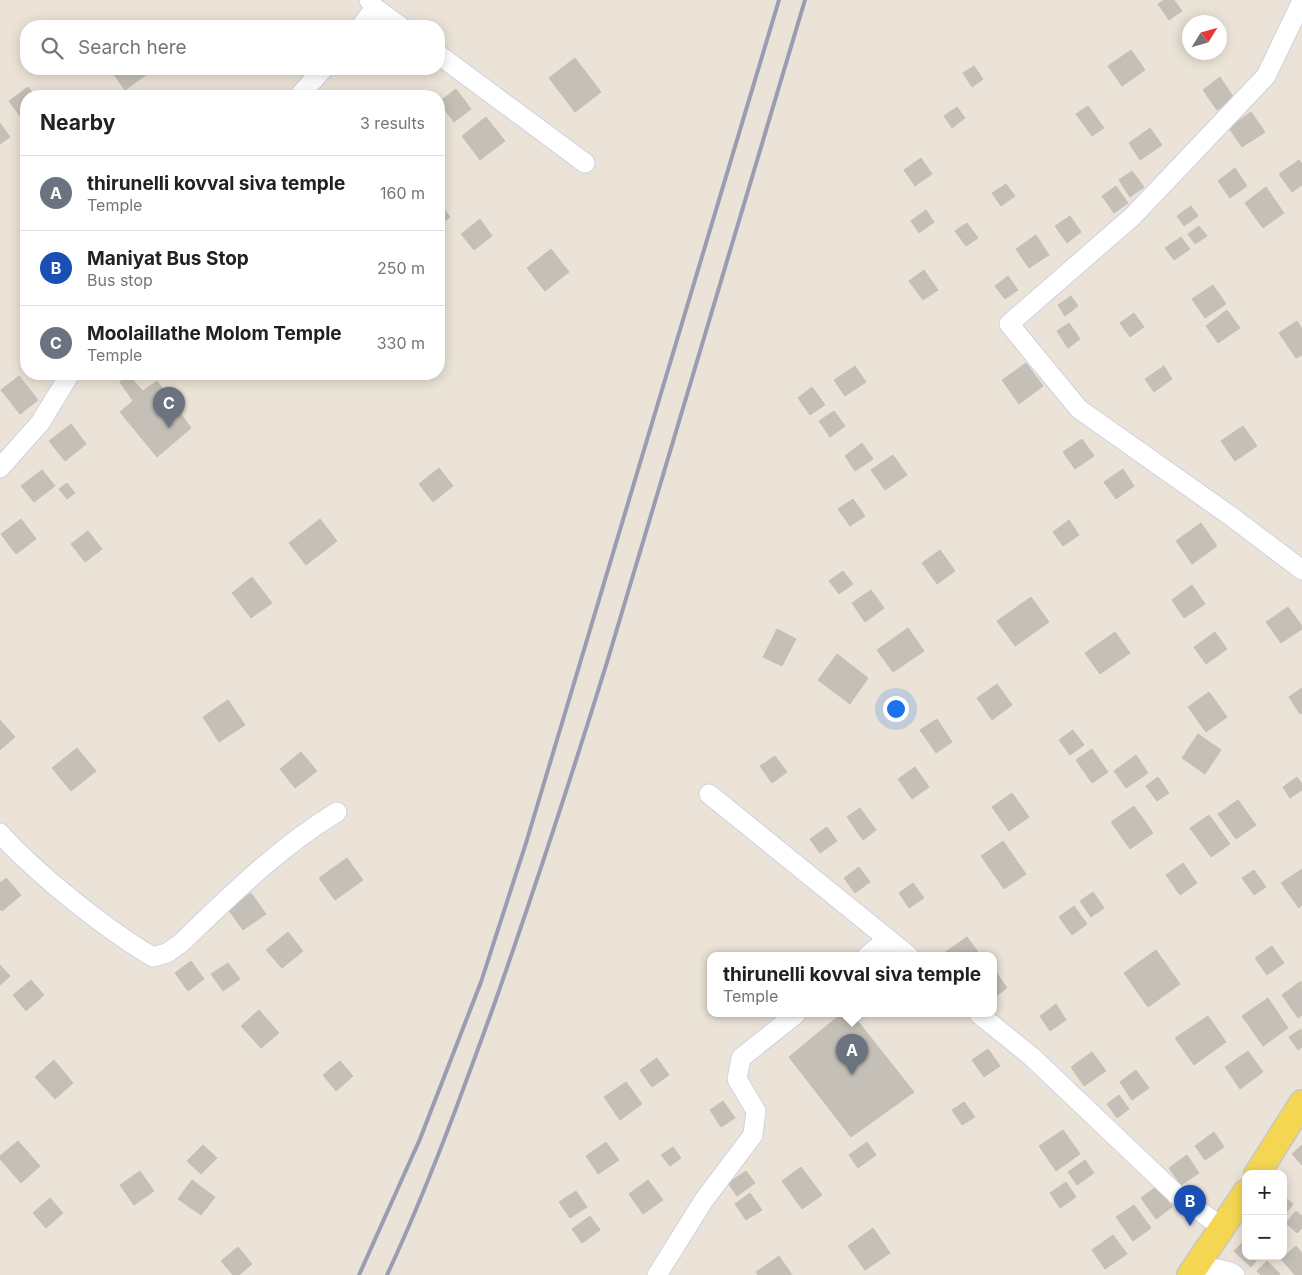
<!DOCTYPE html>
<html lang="en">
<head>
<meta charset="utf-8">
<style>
	:root { --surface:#fff; --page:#f6f6f6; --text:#202124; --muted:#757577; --line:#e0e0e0; --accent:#0b8043 }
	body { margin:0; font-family:Inter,sans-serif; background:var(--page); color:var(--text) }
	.controls { position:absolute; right:15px; bottom:15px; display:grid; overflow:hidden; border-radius:10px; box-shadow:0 2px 12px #0003 }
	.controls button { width:45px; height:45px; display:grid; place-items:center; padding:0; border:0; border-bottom:1px solid var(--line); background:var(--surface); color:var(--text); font:25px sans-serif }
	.compass { position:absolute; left:1182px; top:15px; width:45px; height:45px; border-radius:50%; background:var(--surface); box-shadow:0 2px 12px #0003; rotate:53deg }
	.you { position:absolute; left:895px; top:708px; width:18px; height:18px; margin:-12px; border:4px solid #fff; border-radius:50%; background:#1a73e8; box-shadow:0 0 0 8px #1a73e833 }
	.badge { display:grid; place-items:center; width:32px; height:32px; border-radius:50%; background:var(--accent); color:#fff; font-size:16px; font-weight:700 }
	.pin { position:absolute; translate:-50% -41px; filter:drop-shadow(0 1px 2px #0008) }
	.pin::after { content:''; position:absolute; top:26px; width:18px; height:15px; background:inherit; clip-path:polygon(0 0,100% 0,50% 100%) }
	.popup { position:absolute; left:707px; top:952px; width:290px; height:65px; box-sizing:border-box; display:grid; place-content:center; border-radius:10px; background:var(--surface); filter:drop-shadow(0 1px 4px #0005); font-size:16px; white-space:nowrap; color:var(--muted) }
	.popup b { font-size:19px; color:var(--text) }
	.popup::after { content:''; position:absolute; left:50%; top:100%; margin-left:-10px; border:10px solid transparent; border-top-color:var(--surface) }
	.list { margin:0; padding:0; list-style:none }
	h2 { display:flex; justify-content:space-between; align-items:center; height:65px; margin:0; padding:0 20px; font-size:21px }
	h2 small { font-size:16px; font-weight:400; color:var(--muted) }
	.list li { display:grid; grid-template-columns:32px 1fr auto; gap:15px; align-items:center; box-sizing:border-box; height:75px; padding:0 20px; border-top:1px solid var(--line) }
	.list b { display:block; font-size:19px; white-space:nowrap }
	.list p { margin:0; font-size:16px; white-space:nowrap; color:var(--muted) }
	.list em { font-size:16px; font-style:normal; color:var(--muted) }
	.icon { flex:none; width:28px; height:28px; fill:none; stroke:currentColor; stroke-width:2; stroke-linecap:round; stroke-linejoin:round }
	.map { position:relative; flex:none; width:1302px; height:1275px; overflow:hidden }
	.search { position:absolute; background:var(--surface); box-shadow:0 2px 12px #0003; left:20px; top:20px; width:425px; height:55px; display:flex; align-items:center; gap:12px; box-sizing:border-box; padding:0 18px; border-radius:20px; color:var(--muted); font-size:19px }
	.panel { position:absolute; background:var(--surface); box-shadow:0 2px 12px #0003; left:20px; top:90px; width:425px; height:290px; border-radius:20px }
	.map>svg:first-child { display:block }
</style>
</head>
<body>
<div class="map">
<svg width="1302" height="1275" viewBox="0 0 1302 1275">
	<rect width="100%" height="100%" fill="#ebe3d7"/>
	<!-- building -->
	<g fill="#c5c0b7" stroke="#c5bfb1">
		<path d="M1164 0H1174L1182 11 1169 20 1158 4Z"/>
		<path d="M1131 50 1145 70 1122 86 1108 66Z"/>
		<path d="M575 58 601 92 575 112 549 78Z"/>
		<path d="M974 66 983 79 972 87 963 73Z"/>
		<path d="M110 69H154L125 90Z"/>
		<path d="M1220 77 1234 98 1217 110 1203 90Z"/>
		<path d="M28 87 35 96H26V122L25 123 9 101Z"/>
		<path d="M456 89 471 109 454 122 439 102Z"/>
		<path d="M1088 106 1104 128 1092 136 1076 114Z"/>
		<path d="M957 107 965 118 952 128 944 116Z"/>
		<path d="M1251 112 1265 132 1242 147 1229 128Z"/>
		<path d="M486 117 505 141 480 160 462 136Z"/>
		<path d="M0 123 10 137 0 144Z"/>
		<path d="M1150 128 1162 145 1140 160 1129 143Z"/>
		<path d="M921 158 932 174 915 186 904 170Z"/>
		<path d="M1299 160 1302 164V185L1292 192 1279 174Z"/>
		<path d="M1235 168 1247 186 1230 198 1218 181Z"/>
		<path d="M1132 171 1144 187 1130 197 1119 180Z"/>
		<path d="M1006 184 1015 196 1001 206 992 193Z"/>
		<path d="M1116 186 1128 203 1114 213 1102 196Z"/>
		<path d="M1266 187 1284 213 1263 228 1245 203Z"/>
		<path d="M439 202 450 217 439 226Z"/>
		<path d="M1191 206 1198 216 1184 226 1177 216Z"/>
		<path d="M926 210 934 222 919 233 911 221Z"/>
		<path d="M1070 216 1081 232 1067 243 1055 226Z"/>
		<path d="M480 219 492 236 474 250 461 234Z"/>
		<path d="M967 223 978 238 966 246 955 231Z"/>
		<path d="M1199 226 1207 236 1195 244 1188 234Z"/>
		<path d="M1036 235 1049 255 1029 268 1016 249Z"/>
		<path d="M1181 237 1190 249 1174 260 1165 248Z"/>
		<path d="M551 249 569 272 545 291 527 268Z"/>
		<path d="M924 270 938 290 923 300 909 281Z"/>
		<path d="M1008 276 1018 290 1005 299 995 286Z"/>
		<path d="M1213 285 1226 304 1205 318 1192 299Z"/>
		<path d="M1071 296 1078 306 1065 316 1058 305Z"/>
		<path d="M1227 310 1240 328 1218 343 1206 326Z"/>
		<path d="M1134 313 1144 327 1130 337 1120 323Z"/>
		<path d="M1297 321 1302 329V355L1296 358 1279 333Z"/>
		<path d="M1069 323 1080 339 1068 348 1057 331Z"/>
		<path d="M1026 363 1043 386 1019 404 1002 380Z"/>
		<path d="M855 366 866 382 845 396 834 380Z"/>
		<path d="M1164 366 1172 379 1154 392 1145 379Z"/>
		<path d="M19 376 38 400 20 414 1 390Z"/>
		<path d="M129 376 143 391 157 381 191 428 157 457 120 412 133 401 120 382Z"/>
		<path d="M812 387 825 405 810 415 798 398Z"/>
		<path d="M834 411 845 426 830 437 819 421Z"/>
		<path d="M71 424 86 444 65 461 49 441Z"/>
		<path d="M1243 426 1257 446 1235 461 1221 441Z"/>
		<path d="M1082 439 1094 456 1075 469 1063 452Z"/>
		<path d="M862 443 873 459 855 471 845 456Z"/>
		<path d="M893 455 907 475 885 490 871 470Z"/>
		<path d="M439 468 453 486 433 502 419 484Z"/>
		<path d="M1123 469 1134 486 1116 499 1104 482Z"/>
		<path d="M42 470 55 486 34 502 21 486Z"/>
		<path d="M67 483 75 493 67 499 59 489Z"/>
		<path d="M853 499 865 516 850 526 838 509Z"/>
		<path d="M21 519 36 539 16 554 1 534Z"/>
		<path d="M320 519 337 541 306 565 289 543Z"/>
		<path d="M1069 520 1079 535 1063 546 1053 532Z"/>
		<path d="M1201 523 1217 546 1192 564 1176 541Z"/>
		<path d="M88 531 102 549 85 562 71 544Z"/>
		<path d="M940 550 955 571 937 584 922 563Z"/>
		<path d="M843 571 853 584 839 594 829 581Z"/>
		<path d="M252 577 272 603 251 618 232 593Z"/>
		<path d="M1192 585 1205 604 1184 618 1172 600Z"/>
		<path d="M871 590 884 608 865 622 852 603Z"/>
		<path d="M1031 597 1049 622 1015 646 997 621Z"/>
		<path d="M1288 607 1302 626V629L1281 643 1266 622Z"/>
		<path d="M908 628 924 651 893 672 877 650Z"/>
		<path d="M777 629 796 639 782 666 763 657Z"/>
		<path d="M1115 632 1130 653 1100 674 1085 653Z"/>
		<path d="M1215 632 1227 649 1206 664 1194 647Z"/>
		<path d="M837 654 868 678 850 704 818 680Z"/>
		<path d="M997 684 1012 705 992 720 977 698Z"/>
		<path d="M1302 688V713L1300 714 1289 697Z"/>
		<path d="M1209 692 1227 717 1206 732 1188 707Z"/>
		<path d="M228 700 245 725 219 742 203 717Z"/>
		<path d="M937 719 952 742 936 753 920 730Z"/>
		<path d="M0 720 15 737 0 750Z"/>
		<path d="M1073 730 1084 745 1070 755 1059 740Z"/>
		<path d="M1198 734 1221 750 1205 774 1182 758Z"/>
		<path d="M77 748 96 771 71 791 52 768Z"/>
		<path d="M1092 749 1108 772 1092 783 1076 760Z"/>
		<path d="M301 752 317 771 295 788 280 769Z"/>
		<path d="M1136 755 1148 773 1126 788 1114 771Z"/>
		<path d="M775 756 787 772 772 783 760 766Z"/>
		<path d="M915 767 929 787 912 799 898 779Z"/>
		<path d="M1158 777 1169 793 1157 801 1146 786Z"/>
		<path d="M1297 777 1302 784V790L1290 798 1283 787Z"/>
		<path d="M1012 793 1029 817 1009 831 992 807Z"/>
		<path d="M1238 800 1256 825 1236 839 1218 814Z"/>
		<path d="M1134 806 1153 833 1130 849 1111 822Z"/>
		<path d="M860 808 876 830 863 840 847 817Z"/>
		<path d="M1209 815 1230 844 1211 857 1190 828Z"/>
		<path d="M827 827 837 841 820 853 810 839Z"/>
		<path d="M1003 841 1026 874 1004 889 981 856Z"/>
		<path d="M347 858 363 880 335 900 319 878Z"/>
		<path d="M1183 863 1197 883 1180 895 1166 875Z"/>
		<path d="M859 867 870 882 855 893 844 878Z"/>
		<path d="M1302 869V905L1299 908 1281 883Z"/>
		<path d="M1254 870 1266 887 1254 895 1242 878Z"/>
		<path d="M6 878 21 895 2 911 0 909V883Z"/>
		<path d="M913 883 924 898 909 908 899 893Z"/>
		<path d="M1093 892 1104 908 1091 917 1080 901Z"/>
		<path d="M251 893 266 914 243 930 228 909Z"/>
		<path d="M1074 906 1087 924 1072 935 1059 917Z"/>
		<path d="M288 932 303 951 282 968 266 950Z"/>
		<path d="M967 937 981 956H940Z"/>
		<path d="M1272 946 1284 963 1267 975 1255 958Z"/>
		<path d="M1156 950 1180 984 1148 1007 1124 973Z"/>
		<path d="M191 961 204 979 188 991 175 973Z"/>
		<path d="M228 963 240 979 223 991 211 974Z"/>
		<path d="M0 965 10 976 0 985Z"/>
		<path d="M994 969 1007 988 993 998V970Z"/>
		<path d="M31 980 44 995 26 1011 13 995Z"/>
		<path d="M1301 981 1302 1015 1298 1018 1282 995Z"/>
		<path d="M1268 998 1288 1028 1263 1046 1242 1016Z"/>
		<path d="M1056 1004 1066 1020 1050 1031 1040 1016Z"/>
		<path d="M259 1010 279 1033 261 1048 241 1026Z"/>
		<path d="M841 1014H852L914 1092 851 1137 789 1057Z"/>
		<path d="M1208 1016 1226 1042 1194 1065 1175 1038Z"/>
		<path d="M1301 1029 1302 1047 1298 1050 1289 1037Z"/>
		<path d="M988 1049 1000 1066 984 1077 972 1060Z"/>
		<path d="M1248 1051 1263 1072 1240 1089 1225 1067Z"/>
		<path d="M1092 1052 1106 1071 1084 1086 1071 1067Z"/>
		<path d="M657 1058 669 1075 652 1087 640 1070Z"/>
		<path d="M54 1060 73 1083 55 1099 35 1077Z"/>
		<path d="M340 1061 353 1076 336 1091 323 1075Z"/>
		<path d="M1136 1070 1149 1088 1132 1100 1120 1082Z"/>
		<path d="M626 1082 642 1104 620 1120 604 1097Z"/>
		<path d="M1119 1095 1129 1109 1117 1118 1107 1104Z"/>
		<path d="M723 1101 735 1118 721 1127 710 1110Z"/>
		<path d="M964 1102 975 1117 962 1125 952 1110Z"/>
		<path d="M1063 1130 1080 1154 1056 1171 1039 1146Z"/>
		<path d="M1214 1132 1224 1147 1205 1160 1195 1146Z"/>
		<path d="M18 1141 40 1166 21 1183 0 1159V1156Z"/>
		<path d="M606 1142 619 1160 598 1174 586 1156Z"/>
		<path d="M867 1142 876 1155 858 1168 849 1155Z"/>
		<path d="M203 1145 217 1158 201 1174 187 1161Z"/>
		<path d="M1302 1145V1165L1292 1154Z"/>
		<path d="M673 1147 681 1158 670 1166 661 1155Z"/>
		<path d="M1187 1155 1199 1173 1181 1185 1169 1168Z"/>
		<path d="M1085 1160 1094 1173 1077 1185 1068 1172Z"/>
		<path d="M801 1167 822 1195 802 1209 782 1181Z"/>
		<path d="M140 1171 154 1191 134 1205 120 1185Z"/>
		<path d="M746 1171 755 1183 737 1196 728 1183Z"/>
		<path d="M192 1180 215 1197 201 1215 178 1199Z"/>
		<path d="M648 1180 663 1200 643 1214 629 1194Z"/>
		<path d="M1066 1182 1076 1197 1060 1208 1050 1193Z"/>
		<path d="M1157 1186 1172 1207 1156 1219 1141 1198Z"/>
		<path d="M576 1191 587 1207 570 1218 559 1202Z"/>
		<path d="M750 1193 762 1210 746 1220 735 1204Z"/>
		<path d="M1283 1196 1293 1204 1283 1217Z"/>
		<path d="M50 1198 63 1213 46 1228 33 1213Z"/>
		<path d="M1134 1205 1151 1228 1133 1241 1116 1217Z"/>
		<path d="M1296 1211 1302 1216V1228L1297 1233 1286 1223Z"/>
		<path d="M590 1216 600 1230 582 1243 572 1229Z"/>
		<path d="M873 1228 890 1253 865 1270 848 1246Z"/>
		<path d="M1113 1235 1127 1254 1105 1269 1092 1250Z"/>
		<path d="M1246 1239V1256H1260L1251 1267 1234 1251Z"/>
		<path d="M1296 1246 1302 1253V1275H1295L1281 1259Z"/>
		<path d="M238 1247 252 1264 239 1275H233L221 1261Z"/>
		<path d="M779 1256 792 1275H758L756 1272Z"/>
		<path d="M1267 1261 1280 1274 1279 1275H1261L1257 1271Z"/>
	</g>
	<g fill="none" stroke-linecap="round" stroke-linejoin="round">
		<defs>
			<g id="minor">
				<path d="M1302 1 1266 76 1133 216 1009 324 1079 409 1232 517 1302 570"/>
				<path d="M375 8 400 26"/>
				<path d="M361 26 375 8 369 0"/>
				<path d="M439 55 585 163"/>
				<path d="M299 96 323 69"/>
				<path d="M0 468 40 423 70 374"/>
				<path d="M709 794 909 956"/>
				<path d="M0 833C15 851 35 868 53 884 84 910 117 936 153 957L167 953 181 943C230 896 279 847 337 812"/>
				<path d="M867 956 888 939"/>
				<path d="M979 1014 1032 1057 1176 1194 1223 1228"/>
				<path d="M1196 1264 1230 1272 1235 1275"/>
				<path d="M657 1275 704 1200 753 1135 756 1111 737 1079 741 1058 796 1014"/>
			</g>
			<g id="major">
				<path d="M1257 1174 1302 1103"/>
				<path d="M1190 1275 1246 1192"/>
			</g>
		</defs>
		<!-- minor casing -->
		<use href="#minor" stroke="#cdd0e1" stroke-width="21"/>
		<!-- major casing -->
		<use href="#major" stroke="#c7c7c7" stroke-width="28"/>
		<!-- minor -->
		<use href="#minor" stroke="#fff" stroke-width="19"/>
		<!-- major -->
		<use href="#major" stroke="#f5d652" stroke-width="25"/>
		<!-- rail -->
		<g stroke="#9a9db2" stroke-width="4">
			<path d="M359 1275 420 1139 481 982 526 843 779 0"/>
			<path d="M387 1275C428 1187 461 1096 494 1005 534 891 572 775 608 659 675 440 740 220 805 0"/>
		</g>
	</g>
</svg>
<div class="controls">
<button>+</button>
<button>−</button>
</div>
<svg class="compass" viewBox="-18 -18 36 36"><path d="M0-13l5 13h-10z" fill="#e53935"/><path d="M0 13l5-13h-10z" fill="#757577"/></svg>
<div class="you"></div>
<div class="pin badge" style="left:852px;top:1075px;background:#6b7280">A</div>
<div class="popup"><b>thirunelli kovval siva temple</b>Temple</div>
<div class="pin badge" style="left:1190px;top:1226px;background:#1a4fb4">B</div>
<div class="pin badge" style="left:169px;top:428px;background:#6b7280">C</div>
<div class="search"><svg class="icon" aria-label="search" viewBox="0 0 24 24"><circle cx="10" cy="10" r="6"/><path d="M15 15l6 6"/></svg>Search here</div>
<section class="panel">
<h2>Nearby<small>3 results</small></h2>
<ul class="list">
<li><span class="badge" style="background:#6b7280">A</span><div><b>thirunelli kovval siva temple</b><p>Temple</p></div><em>160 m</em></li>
<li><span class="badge" style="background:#1a4fb4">B</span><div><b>Maniyat Bus Stop</b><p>Bus stop</p></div><em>250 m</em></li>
<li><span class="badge" style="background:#6b7280">C</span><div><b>Moolaillathe Molom Temple</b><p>Temple</p></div><em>330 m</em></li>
</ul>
</section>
</div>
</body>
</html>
